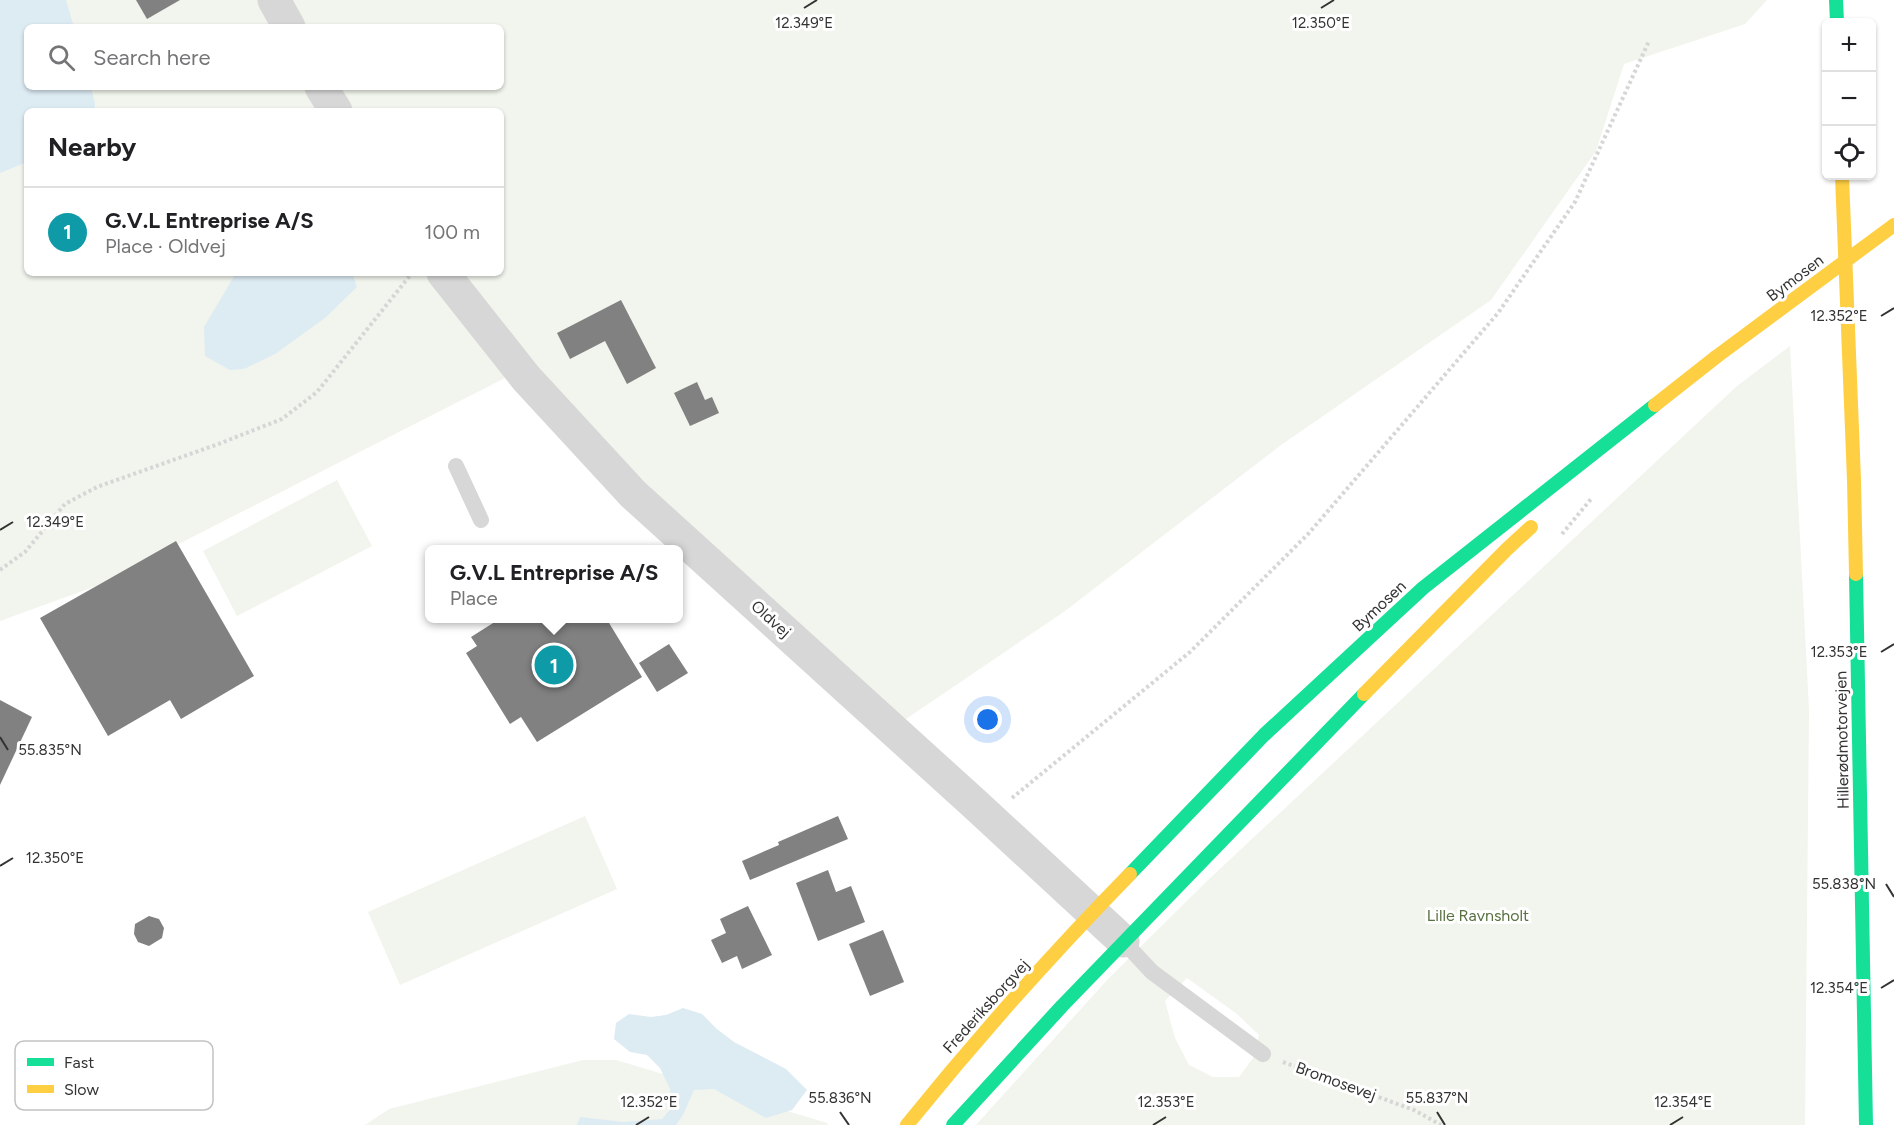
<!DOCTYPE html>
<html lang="en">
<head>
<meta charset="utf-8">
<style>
	:root { --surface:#fff; --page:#f6f6f6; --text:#202124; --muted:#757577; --line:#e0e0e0; --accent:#db2777 }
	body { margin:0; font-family:Figtree,sans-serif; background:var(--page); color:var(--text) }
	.controls { position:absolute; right:18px; top:18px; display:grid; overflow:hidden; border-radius:9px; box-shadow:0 2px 4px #0004 }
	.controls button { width:54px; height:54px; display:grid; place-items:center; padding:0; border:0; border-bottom:2px solid var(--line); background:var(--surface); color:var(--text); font:30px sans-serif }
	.you { position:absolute; left:988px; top:720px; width:21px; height:21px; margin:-15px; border:4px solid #fff; border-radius:50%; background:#1a73e8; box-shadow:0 0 0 9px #1a73e833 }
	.badge { display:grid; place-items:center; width:39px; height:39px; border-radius:50%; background:var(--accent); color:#fff; font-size:20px; font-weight:700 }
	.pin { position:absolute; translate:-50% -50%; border:3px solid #fff; box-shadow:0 2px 6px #0006 }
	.popup { position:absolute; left:425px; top:545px; width:258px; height:78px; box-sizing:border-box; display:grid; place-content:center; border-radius:9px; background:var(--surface); filter:drop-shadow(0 2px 4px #0005); font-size:20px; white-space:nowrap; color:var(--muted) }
	.popup b { font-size:22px; color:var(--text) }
	.popup::after { content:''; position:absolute; left:50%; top:100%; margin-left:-12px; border:12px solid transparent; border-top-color:var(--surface) }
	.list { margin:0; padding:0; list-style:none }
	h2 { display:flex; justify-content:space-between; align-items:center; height:78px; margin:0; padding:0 24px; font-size:26px }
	h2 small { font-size:20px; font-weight:400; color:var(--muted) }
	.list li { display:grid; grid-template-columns:39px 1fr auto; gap:18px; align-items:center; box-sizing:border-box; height:90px; padding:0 24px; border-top:2px solid var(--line) }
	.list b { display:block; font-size:22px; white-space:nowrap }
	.list p { margin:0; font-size:20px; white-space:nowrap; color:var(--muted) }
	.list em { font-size:20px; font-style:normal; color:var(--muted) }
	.icon { flex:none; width:33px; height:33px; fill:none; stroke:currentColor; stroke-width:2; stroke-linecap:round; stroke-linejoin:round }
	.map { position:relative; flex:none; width:1894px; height:1125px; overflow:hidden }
	.search { position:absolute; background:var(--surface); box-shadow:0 2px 4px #0004; left:24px; top:24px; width:480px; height:66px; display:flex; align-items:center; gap:15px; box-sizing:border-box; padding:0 21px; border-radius:9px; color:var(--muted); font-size:22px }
	.panel { position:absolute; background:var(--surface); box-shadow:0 2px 4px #0004; left:24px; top:108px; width:480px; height:168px; border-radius:9px }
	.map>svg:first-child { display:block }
</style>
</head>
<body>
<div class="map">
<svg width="1894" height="1125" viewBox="0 0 1894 1125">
	<rect width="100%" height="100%" fill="#fff"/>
	<!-- green -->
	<g fill="#f1f5ed" fill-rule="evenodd">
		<path d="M0 0H1767L1745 24 1624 64 1596 151 1491 300 1281 445 1065 611 878 738 507 377 96 586 0 621ZM27 27H501V87H27ZM27 111H501V273H27Z"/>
		<path d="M1790 346 1809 710 1805 1125H976L1108 979 1206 882 1737 386ZM1187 978 1237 1014 1259 1035 1253 1058 1239 1077H1213L1189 1065 1175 1038 1165 1001Z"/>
		<path d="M337 480 372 546 237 616 203 551Z"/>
		<path d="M585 816 617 889 400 985 368 912Z"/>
		<path d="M583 1060H616L827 1123 828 1125H365L389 1109Z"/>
	</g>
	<!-- water -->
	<g fill="#ddebf3">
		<path d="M0 0H66L74 27H27V87H91L95 104 94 111H27V162L0 173Z"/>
		<path d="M236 273H352L357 287 325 318 275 354 244 369 230 370 205 356 204 327Z"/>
		<path d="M683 1008 702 1014 717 1029 734 1042 786 1069 807 1090 792 1110 766 1118 714 1089 694 1090 683 1115 676 1125H577L580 1117 624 1122 662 1119 672 1107 670 1089 660 1068 647 1055 630 1052 614 1039 616 1023 629 1014 651 1017 666 1015Z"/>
	</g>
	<!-- building -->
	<g fill="#818181">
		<path d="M136 0H180L147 19Z"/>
		<path d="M621 300 656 368 627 384 605 341 570 359 557 333Z"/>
		<path d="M697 382 705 400 712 397 719 413 690 426 674 393Z"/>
		<path d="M176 541 254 676 181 719 170 700 108 736 40 618Z"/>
		<path d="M501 618H606L642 677 537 742 521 717 510 724 466 653 477 646 471 637Z"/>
		<path d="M669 644 688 673 657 692 639 663Z"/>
		<path d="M0 700 32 717 0 785Z"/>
		<path d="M838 816 848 839 750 880 742 861 779 845 778 842Z"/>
		<path d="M828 870 836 892 851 886 865 922 818 941 796 883Z"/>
		<path d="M748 906 772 955 742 969 737 956 722 963 711 940 726 933 720 919Z"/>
		<path d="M149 916 159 919 164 928 162 938 149 946 138 942 134 934 135 924Z"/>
		<path d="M883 930 904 982 870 996 849 944Z"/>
	</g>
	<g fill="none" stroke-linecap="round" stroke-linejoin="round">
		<!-- path -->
		<g stroke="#d6d6d6" stroke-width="4" stroke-dasharray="3 3" stroke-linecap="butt">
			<path d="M1562 534 1591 499"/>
			<path d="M0 570 25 552 65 504 97 487 221 443 282 419 317 392 412 273"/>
			<path d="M1012 798 1190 652 1309 533 1498 313 1575 202 1649 41"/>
			<path d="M1283 1062 1414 1110 1441 1125"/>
		</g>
		<!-- lane -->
		<g stroke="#d7d7d7" stroke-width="16">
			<path d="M456 466 481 520"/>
			<path d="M1123 941 1152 972 1263 1054"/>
		</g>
		<!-- street -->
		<g stroke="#d7d7d7" stroke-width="33">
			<path d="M274 0 289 27"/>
			<path d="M321 87 336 111"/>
			<path d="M443 273 526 378 633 494 977 806 1123 941"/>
		</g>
		<!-- fast -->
		<g stroke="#16e098" stroke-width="14">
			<path d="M1836 0 1837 22"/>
			<path d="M1856 574 1866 1125"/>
			<path d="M1130 874 1264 735 1423 588 1655 405"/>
			<path d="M953 1125 1062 1006 1364 694"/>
		</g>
		<!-- slow -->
		<g stroke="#ffcf43" stroke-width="14">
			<path d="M1842 176 1854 480 1856 574"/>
			<path d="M1655 405 1716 357"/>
			<path d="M1364 694 1507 549 1531 527"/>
			<path d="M907 1125C977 1038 1052 954 1130 874"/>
		</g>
		<!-- slow-bridge -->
		<path stroke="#ffcf43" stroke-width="14" d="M1716 357 1894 225"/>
	</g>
	<!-- ticks -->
	<path fill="none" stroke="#333" stroke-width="2" d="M804 8 817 0M1321 8 1334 0M1881 316 1894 308M0 530 13 522M1881 652 1894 644M0 737 8 750M0 866 13 858M1886 884 1894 897M1881 988 1894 980M840 1112 849 1125M1437 1112 1445 1125M636 1125 649 1117M1153 1125 1166 1117M1670 1125 1683 1117"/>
	<g text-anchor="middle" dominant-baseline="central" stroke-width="6" stroke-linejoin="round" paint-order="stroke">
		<!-- street labels -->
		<g font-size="16" fill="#333" stroke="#fff">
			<text transform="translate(1795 278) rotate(-37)">Bymosen</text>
			<text transform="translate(1379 606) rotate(-43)">Bymosen</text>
			<text transform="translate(771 619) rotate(42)">Oldvej</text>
			<text transform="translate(1842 740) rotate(-91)">Hillerødmotorvejen</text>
			<text transform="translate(986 1006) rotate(-48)">Frederiksborgvej</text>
			<text transform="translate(1336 1081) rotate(20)">Bromosevej</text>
		</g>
		<!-- park labels -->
		<g font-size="16" fill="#56703f" stroke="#fff">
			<text x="1478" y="915">Lille Ravnsholt</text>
		</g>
	</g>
	<!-- legend -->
	<rect x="15" y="1041" width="198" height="69" rx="9" fill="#fff" stroke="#c2c2c2" stroke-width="1.5"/>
	<rect x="27" y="1058" width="27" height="8" fill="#16e098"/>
	<rect x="27" y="1085" width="27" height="8" fill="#ffcf43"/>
	<g font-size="16" fill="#333">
		<text x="64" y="1068">Fast</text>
		<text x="64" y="1095">Slow</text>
	</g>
	<g font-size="15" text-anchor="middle" fill="#333" stroke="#fff" stroke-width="6" stroke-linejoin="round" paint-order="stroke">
		<text x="804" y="28">12.349°E</text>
		<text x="1321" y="28">12.350°E</text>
		<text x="1839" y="321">12.352°E</text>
		<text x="55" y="527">12.349°E</text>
		<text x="1839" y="657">12.353°E</text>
		<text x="50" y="755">55.835°N</text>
		<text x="55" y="863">12.350°E</text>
		<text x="1844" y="889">55.838°N</text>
		<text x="1839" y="993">12.354°E</text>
		<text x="840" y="1103">55.836°N</text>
		<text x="1437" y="1103">55.837°N</text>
		<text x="649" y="1107">12.352°E</text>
		<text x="1166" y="1107">12.353°E</text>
		<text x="1683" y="1107">12.354°E</text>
	</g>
</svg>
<div class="controls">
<button>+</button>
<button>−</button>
<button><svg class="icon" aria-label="locate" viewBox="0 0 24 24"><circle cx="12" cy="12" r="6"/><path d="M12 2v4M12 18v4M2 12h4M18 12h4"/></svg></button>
</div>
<div class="you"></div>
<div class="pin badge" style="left:554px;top:665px;background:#0f9aa8">1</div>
<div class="popup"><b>G.V.L Entreprise A/S</b>Place</div>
<div class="search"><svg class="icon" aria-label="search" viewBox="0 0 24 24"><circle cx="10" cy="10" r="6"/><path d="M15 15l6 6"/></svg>Search here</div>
<section class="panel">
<h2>Nearby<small></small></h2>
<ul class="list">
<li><span class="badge" style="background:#0f9aa8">1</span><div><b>G.V.L Entreprise A/S</b><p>Place · Oldvej</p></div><em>100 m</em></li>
</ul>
</section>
</div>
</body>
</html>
